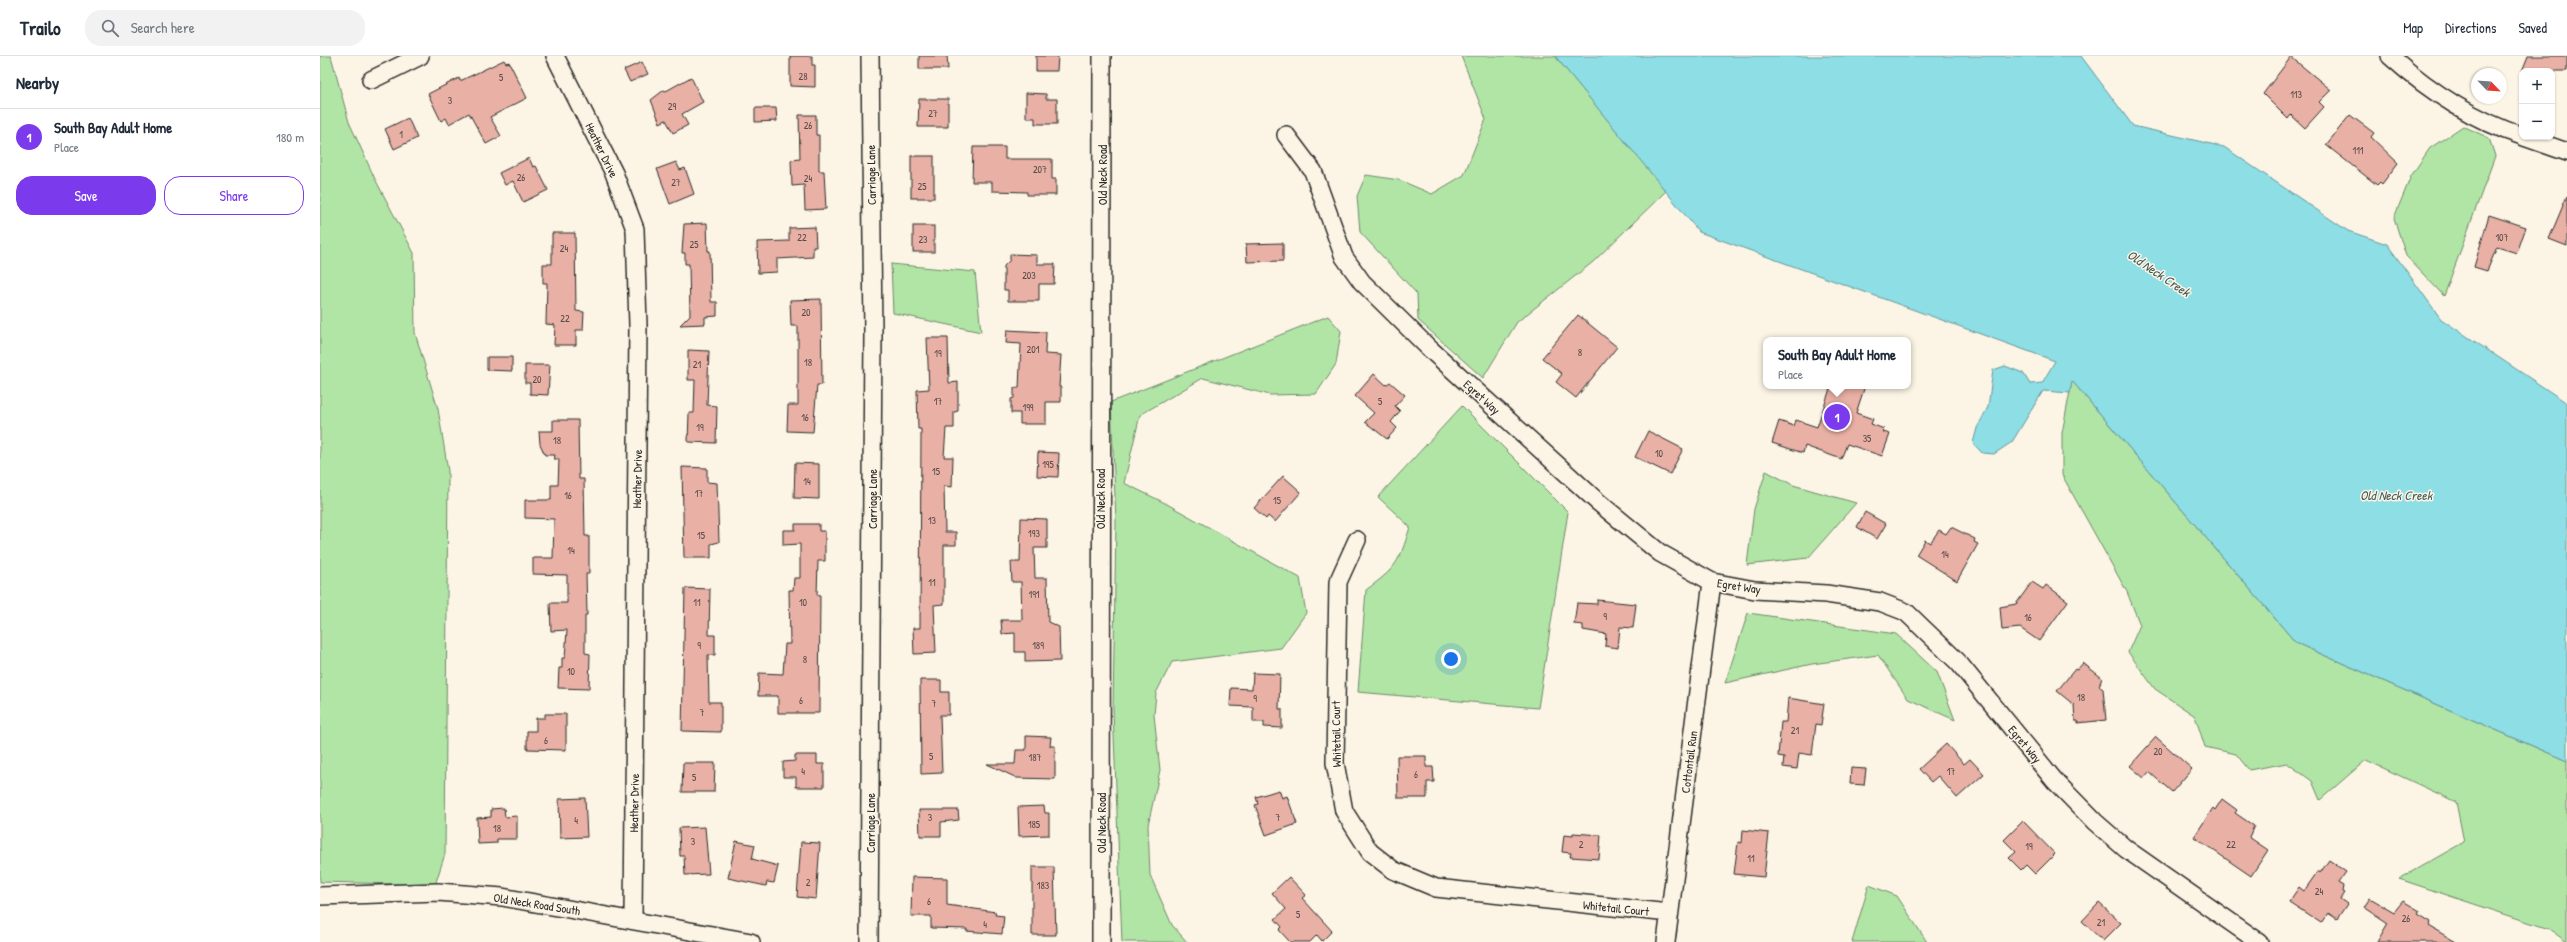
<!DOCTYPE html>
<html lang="en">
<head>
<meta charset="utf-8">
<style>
	:root { --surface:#fff; --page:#f2f2f3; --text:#1f2937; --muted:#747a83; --line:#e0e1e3; --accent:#7c3aed }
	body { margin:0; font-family:"Patrick Hand",sans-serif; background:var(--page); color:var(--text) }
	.controls { position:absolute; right:12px; top:12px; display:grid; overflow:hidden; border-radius:8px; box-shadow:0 1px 3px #0004 }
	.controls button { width:36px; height:36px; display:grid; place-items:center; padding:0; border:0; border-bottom:1px solid var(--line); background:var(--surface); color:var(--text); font:20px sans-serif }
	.compass { position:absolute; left:2151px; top:12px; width:36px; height:36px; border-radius:50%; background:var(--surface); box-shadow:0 1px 3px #0004; rotate:115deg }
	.you { position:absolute; left:1131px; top:603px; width:14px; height:14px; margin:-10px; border:3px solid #fff; border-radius:50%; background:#1a73e8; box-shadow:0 0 0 6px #1a73e833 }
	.badge { display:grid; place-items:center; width:26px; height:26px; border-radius:50%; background:var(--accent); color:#fff; font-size:13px; font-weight:700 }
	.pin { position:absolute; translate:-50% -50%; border:2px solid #fff; box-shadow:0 1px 4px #0006 }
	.popup { position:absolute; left:1443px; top:281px; width:148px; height:52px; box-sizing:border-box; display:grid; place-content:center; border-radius:8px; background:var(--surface); filter:drop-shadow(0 1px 3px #0005); font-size:13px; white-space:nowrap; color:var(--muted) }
	.popup b { font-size:15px; color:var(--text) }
	.popup::after { content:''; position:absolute; left:50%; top:100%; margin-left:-8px; border:8px solid transparent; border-top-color:var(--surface) }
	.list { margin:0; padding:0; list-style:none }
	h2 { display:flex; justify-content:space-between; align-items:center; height:52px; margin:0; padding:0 16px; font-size:17px }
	h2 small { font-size:13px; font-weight:400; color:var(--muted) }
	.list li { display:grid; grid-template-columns:26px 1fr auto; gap:12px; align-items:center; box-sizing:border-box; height:56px; padding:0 16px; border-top:1px solid var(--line) }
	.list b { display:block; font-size:15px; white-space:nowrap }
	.list p { margin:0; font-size:13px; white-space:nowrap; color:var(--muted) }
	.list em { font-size:13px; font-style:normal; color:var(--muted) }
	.actions { display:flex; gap:8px; padding:12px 16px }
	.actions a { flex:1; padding:9px 0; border:1px solid var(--accent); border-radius:16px; text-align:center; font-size:14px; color:var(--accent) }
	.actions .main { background:var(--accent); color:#fff }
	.icon { flex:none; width:22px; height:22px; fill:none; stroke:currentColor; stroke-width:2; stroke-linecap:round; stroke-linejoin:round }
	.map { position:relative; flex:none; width:2247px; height:886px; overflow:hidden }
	header { display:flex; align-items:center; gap:24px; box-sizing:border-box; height:56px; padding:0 20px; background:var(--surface); border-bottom:1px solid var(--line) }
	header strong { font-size:19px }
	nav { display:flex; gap:22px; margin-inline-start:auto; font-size:14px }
	.search { width:280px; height:36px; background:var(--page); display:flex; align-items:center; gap:10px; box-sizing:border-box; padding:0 14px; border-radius:16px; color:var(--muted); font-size:15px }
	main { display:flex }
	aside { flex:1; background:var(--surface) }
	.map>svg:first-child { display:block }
</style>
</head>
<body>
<header>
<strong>Trailo</strong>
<div class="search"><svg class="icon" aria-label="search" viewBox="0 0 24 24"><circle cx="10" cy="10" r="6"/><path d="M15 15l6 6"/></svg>Search here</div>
<nav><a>Map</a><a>Directions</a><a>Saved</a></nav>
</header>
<main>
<aside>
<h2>Nearby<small></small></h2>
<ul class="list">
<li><span class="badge">1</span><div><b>South Bay Adult Home</b><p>Place</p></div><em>180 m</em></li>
</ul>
<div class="actions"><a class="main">Save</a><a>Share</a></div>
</aside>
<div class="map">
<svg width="2247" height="886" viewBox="0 0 2247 886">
	<rect width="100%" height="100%" fill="#fcf5e5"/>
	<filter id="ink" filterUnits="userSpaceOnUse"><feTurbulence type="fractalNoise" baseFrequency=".025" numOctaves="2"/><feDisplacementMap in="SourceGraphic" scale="8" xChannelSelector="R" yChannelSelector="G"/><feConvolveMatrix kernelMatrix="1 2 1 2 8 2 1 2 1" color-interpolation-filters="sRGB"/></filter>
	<g filter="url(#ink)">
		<!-- green -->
		<g fill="#b1e5a6" stroke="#6e8868">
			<path d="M0 0H11L29 66 55 123 94 197 95 277 118 353 128 415 125 798 115 829 0 826Z"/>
			<path d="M1141 0H1235L1346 135 1273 206 1197 266 1163 322 1098 264 1097 238 1040 176 1037 140 1046 119 1079 124 1112 138 1144 119 1166 63Z"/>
			<path d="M2143 70 2169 82 2175 100 2124 240 2086 200 2074 162 2091 120 2110 92Z"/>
			<path d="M571 208 655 216 661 276 573 257Z"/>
			<path d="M1008 260 1021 275 1016 308 996 338 950 339 883 322 820 359 804 427 845 447 980 522 986 557 961 592 852 606 836 637 834 659 840 714 828 769 830 819 852 869 867 886H802L793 654 796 465 791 346Z"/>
			<path d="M1752 325 1976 587 2247 705V886L2229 873 2079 823 2144 786 2136 746 2046 704 2000 744 1992 725 1967 707 1929 714 1916 698 1885 691 1875 660 1835 633 1808 596 1820 569 1807 536 1742 419V377Z"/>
			<path d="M1142 350 1248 456 1218 652 1038 636 1046 534C1076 512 1079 507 1090 471L1058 441Z"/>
			<path d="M1446 415 1473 429 1536 447 1488 502 1427 509 1434 453Z"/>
			<path d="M1428 557 1576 578 1617 616 1635 664 1588 643 1558 599 1492 608 1405 627Z"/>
			<path d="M1549 829 1577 840 1607 886H1532Z"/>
		</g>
		<!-- water -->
		<path fill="#8ddee5" stroke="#66969b" d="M1235 0H1761L1813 70 1904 91 2028 175 2067 188 2121 263 2247 347V705L1976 587 1752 325 1750 337 1723 335 1692 386 1674 398 1662 397 1653 387 1657 372 1668 351 1673 314 1685 310 1703 317 1710 328 1722 327 1735 305 1379 176Z"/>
		<!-- building -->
		<g fill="#e9b0a5" stroke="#2b2b2b">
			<path d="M470 0H492V9H495V31L470 30Z"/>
			<path d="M599 0H627L628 13H599Z"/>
			<path d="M716 0H738L737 15H716Z"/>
			<path d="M2208 0H2247V15H2202Z"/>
			<path d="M1971 1 2011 34 1999 46 2004 51 1985 72 1971 59 1968 63 1943 38Z"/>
			<path d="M184 4 186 7 189 6 207 42 170 61 181 80 166 88 149 57 129 68 126 62 121 65 108 38 139 22 140 25Z"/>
			<path d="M322 6 328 18 310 26 304 14Z"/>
			<path d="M371 21 383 46 362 58 368 69 353 77 346 64 340 67 331 44 344 34 346 35Z"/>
			<path d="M706 37 726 38V43H737V68H715V62H706Z"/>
			<path d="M599 43H628V71H598Z"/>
			<path d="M435 52H456L457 65 435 66Z"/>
			<path d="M479 59H496V79H499V115H504L506 153 485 154 484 129 472 130 471 104 480 103Z"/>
			<path d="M2030 59 2054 77 2051 81 2078 107 2062 128 2060 126 2057 129 2006 89Z"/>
			<path d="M88 62 97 82 74 93 65 73Z"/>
			<path d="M653 91H685V103H732V123H736V139H707V136L672 135V126H652Z"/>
			<rect x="591" y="100" width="23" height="42"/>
			<path d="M209 102 213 111 216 110 228 134 203 146 193 125 185 129 179 117Z"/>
			<path d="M356 106 360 114 365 112 374 138 350 148 337 113Z"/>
			<path d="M2247 140V190L2229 183Z"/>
			<path d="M2169 159 2206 171 2197 197 2177 191 2167 215 2154 211Z"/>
			<path d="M387 167 388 195H390L391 246H397V260L385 261V268L360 269 370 259 369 208H365V197H362L364 168Z"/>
			<rect x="593" y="170" width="21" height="26"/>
			<path d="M495 171 496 191H493V201L457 203V216L438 217 437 186 469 185V172Z"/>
			<path d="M232 177H255L256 255 264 256 263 274H256V289H234L235 269 226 268 227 227H223V208H232Z"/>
			<path d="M963 187V205L927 206 926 188Z"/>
			<path d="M690 198 717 199V208H735L734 228H719V245H688V234H684V210L690 204Z"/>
			<path d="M501 243 502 329H497L493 376 467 375 468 349H478V270H471L470 244Z"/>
			<path d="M1258 259 1297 291 1256 342 1236 326 1242 318 1222 302Z"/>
			<path d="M687 274 726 276 725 298 741 299 739 331H741V346H726V368H700V357H691V343L694 342V332H699L701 288 686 287Z"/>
			<path d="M607 282H628L629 327 638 326V355L634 356V372H626L624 401H633L632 431 624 430 625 476H636V489H624V548L614 549 616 597 594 598 593 572H600L601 373H598L597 334 609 333Z"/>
			<path d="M368 294 389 295 387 349 397 350 396 387 368 386 369 357H374L375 324H368Z"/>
			<path d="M167 301H192V315L167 314Z"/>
			<path d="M205 309H230L228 339 210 338V327H205Z"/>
			<path d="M1054 318 1066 329 1070 326 1085 339 1075 350 1080 355 1071 366 1077 372 1067 383 1045 366 1054 357 1035 340Z"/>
			<path d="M1511 330H1545L1536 357 1553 363 1551 368 1564 373 1563 376 1570 378 1562 400 1527 388 1521 403 1485 390 1483 397 1452 387 1459 365 1474 370 1476 364 1497 371Z"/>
			<path d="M233 364H258L259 423H264L265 480H269V518H266L267 559H265V597L270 598 269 633 238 632 239 612H242V602H245L247 574 231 575 230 547H247V519L213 518V502H233L234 463 205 462V444H231V429H238L239 403H234L235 399H225L220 388 219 375H233Z"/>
			<path d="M1328 375 1363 393 1350 418 1315 401Z"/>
			<path d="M718 396 739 397 738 421 717 420Z"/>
			<path d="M475 407 499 408V443L474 442Z"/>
			<path d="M362 411 387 412V426L397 427 399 486 391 488V502H364Z"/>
			<path d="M963 420 981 436 955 466 948 460 946 463 934 452Z"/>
			<path d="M1545 456 1566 468 1557 483 1537 471Z"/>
			<path d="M701 462 727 463V492H714L715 522H727L728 566 739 571 740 605 705 606V596H695V577L682 578 681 564H702L701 526H692L691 506H700Z"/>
			<path d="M475 468H499V475H505V505H498L497 539H500L499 657H458V640H438L439 617 463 618 465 588H470L469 534H473L474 522H480V488L463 489V474H475Z"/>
			<path d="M1631 471 1655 483 1654 486 1658 488 1637 525 1596 499 1605 484 1610 487 1619 474 1626 478Z"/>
			<path d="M1712 526 1723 533 1726 529 1748 545 1719 585 1700 572 1682 574 1680 551 1696 548Z"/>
			<path d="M365 532 390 533 389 579H395V599H388L389 646H401V676L362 675Z"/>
			<path d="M1277 544 1316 548 1313 572 1300 571 1298 592 1285 590 1286 578 1263 574V569L1254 568 1257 547 1277 548Z"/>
			<path d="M1763 607 1782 622 1779 630 1783 633 1786 664 1758 667V665H1755L1754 649 1737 635 1755 613 1757 614Z"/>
			<path d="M933 617 960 618 959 653H962V672L944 671V666H933V651L910 650 911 632 932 633Z"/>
			<path d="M600 624H621V636H629V659H620L622 717 601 718Z"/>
			<path d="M1468 642 1504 648 1501 669 1496 668 1492 699 1479 697 1477 713 1463 711 1464 701 1458 700 1461 666H1466Z"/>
			<path d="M225 658H246V694L207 693V675H216V662H225Z"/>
			<path d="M706 680 731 681 730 690H735V723L697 722 667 708H695L696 694H706Z"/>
			<path d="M1836 681 1872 713 1852 736 1829 716 1824 722 1810 710Z"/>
			<path d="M1626 688 1644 708 1650 703 1664 718 1637 742 1618 720 1611 726 1599 713Z"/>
			<path d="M475 699H497V708H504V731H476V721H463V706L475 705Z"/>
			<path d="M1077 700H1106V711H1113L1114 726H1107V742H1078Z"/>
			<path d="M363 707H395L394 736H362Z"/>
			<path d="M1531 712 1546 713 1544 729 1530 728Z"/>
			<path d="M959 734 962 742 967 740 977 768 946 779 935 749 938 748 936 741Z"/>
			<path d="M265 742 267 781 240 782 239 743Z"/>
			<path d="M1902 743 1917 754 1915 757 1934 770 1929 781 1948 794 1931 820 1874 781 1893 752 1895 754Z"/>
			<path d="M724 750 725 757H729V779L699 780 698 751Z"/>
			<path d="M184 752 185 761 197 760V783H177V787L158 788 157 762 171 761V753Z"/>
			<path d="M599 754H638L639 764 621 766V780H600Z"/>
			<path d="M1703 765 1735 798 1715 818 1706 809 1701 814 1689 802 1696 796 1684 784Z"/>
			<path d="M385 771 389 818 365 819 364 800H360L359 772Z"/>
			<path d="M1423 774 1449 777 1444 821 1414 818 1418 786 1422 787Z"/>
			<path d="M1253 777 1281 779 1279 803 1250 801 1251 797 1242 796 1244 779 1253 780Z"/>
			<path d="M416 785 435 789 432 803 458 810 454 827 447 826 446 830 408 822Z"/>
			<path d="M481 786 500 787 496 843 477 841Z"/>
			<path d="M2009 804 2026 816 2018 827 2023 830 2022 836 2024 837 2020 843 2027 848 2017 863 2008 857 2001 867 1969 846 1979 831 1984 835 1998 815 2000 817Z"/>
			<path d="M712 811H734L736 879H712Z"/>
			<path d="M592 821 627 822V849L676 856 675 859 684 860 682 878 646 875 647 873 611 872V860H591Z"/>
			<path d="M969 821 986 839 982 842 1012 875 1002 885 997 879 990 886H970L959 874 962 871 955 863 966 853 952 837Z"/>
			<path d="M2050 842 2074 856 2083 845 2100 855 2098 858 2111 866 2109 870 2136 886H2057L2068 867 2044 851Z"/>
			<path d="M1779 847 1801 867 1783 885 1762 865Z"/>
		</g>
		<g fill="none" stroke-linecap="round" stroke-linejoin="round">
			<defs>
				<g id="minor">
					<path d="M235 0 294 117 315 173 318 269 313 864"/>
					<path d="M2070 0C2108 34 2153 64 2202 80"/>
					<path d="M51 24 100 0"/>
					<path d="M966 79 993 115 1024 201 1042 226 1111 294 1278 446 1340 497 1392 526 1435 534 1506 538 1560 546 1586 556 1638 606 1734 724 1775 766 1806 793 1939 886"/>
					<path d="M2204 81 2247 96"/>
					<path d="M1037 484 1018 526 1015 707 1024 755 1050 796 1073 814 1116 832 1349 857"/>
					<path d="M0 840 118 836 182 841 431 886"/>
					<path d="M549 886 553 276 550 0"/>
					<path d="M781 886 782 0"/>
					<path d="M1346 886 1392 526"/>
				</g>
			</defs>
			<!-- minor casing -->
			<use href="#minor" stroke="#2b2b2b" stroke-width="20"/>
			<!-- minor -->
			<use href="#minor" stroke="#fcf5e5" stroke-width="17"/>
		</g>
	</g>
	<g text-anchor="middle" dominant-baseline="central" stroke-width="3" stroke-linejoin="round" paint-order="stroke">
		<!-- number labels -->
		<g font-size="10" fill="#5a4c4a">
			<text x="483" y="20">28</text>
			<text x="181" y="21">5</text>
			<text x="1976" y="38">113</text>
			<text x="130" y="44">3</text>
			<text x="352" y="50">29</text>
			<text x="613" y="57">27</text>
			<text x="488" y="69">26</text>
			<text x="81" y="78">1</text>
			<text x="2038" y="94">111</text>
			<text x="720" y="113">207</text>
			<text x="201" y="121">26</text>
			<text x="488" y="122">24</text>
			<text x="356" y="126">27</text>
			<text x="602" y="130">25</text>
			<text x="482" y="181">22</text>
			<text x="2182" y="181">107</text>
			<text x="603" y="183">23</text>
			<text x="374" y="188">25</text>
			<text x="244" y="192">24</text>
			<text x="709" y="219">203</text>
			<text x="486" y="256">20</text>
			<text x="245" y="262">22</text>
			<text x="713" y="293">201</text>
			<text x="1260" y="296">8</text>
			<text x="618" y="297">19</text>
			<text x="488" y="306">18</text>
			<text x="377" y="308">21</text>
			<text x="217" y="323">20</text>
			<text x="618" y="345">17</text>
			<text x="1060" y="345">5</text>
			<text x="708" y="351">199</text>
			<text x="485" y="361">16</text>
			<text x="380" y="371">19</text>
			<text x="1547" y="382">35</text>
			<text x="237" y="384">18</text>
			<text x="1339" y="397">10</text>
			<text x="728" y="408">195</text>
			<text x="616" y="415">15</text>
			<text x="487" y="425">14</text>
			<text x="379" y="437">17</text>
			<text x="248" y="439">16</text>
			<text x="957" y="444">15</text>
			<text x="612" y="464">13</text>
			<text x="714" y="477">193</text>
			<text x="381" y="479">15</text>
			<text x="251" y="494">14</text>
			<text x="1625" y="498">14</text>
			<text x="612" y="526">11</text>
			<text x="714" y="538">191</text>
			<text x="377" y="546">11</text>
			<text x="483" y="546">10</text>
			<text x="1285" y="560">9</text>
			<text x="1708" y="561">16</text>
			<text x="379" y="589">9</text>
			<text x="718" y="589">189</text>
			<text x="485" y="603">8</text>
			<text x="251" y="615">10</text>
			<text x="1761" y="641">18</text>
			<text x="935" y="642">9</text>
			<text x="481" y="644">6</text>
			<text x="614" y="647">7</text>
			<text x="382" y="656">7</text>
			<text x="1475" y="674">21</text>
			<text x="226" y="684">6</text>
			<text x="1838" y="695">20</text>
			<text x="611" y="700">5</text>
			<text x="715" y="701">187</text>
			<text x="483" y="715">4</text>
			<text x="1631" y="715">17</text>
			<text x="1096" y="718">6</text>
			<text x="374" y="721">5</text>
			<text x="610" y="761">3</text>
			<text x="958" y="761">7</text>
			<text x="256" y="764">4</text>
			<text x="714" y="768">185</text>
			<text x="177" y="772">18</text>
			<text x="373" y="785">3</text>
			<text x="1261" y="788">2</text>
			<text x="1911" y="788">22</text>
			<text x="1709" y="790">19</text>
			<text x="1431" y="802">11</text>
			<text x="488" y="826">2</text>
			<text x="723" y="829">183</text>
			<text x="1999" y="835">24</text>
			<text x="609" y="845">6</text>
			<text x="978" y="858">5</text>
			<text x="2086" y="862">26</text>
			<text x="1781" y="866">21</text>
			<text x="665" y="868">4</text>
		</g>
		<!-- street labels -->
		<g font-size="12" fill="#2b2b2b" stroke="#fcf5e5">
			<text transform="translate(282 94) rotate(64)">Heather Drive</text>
			<text transform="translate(551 119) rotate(-91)">Carriage Lane</text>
			<text transform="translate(782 119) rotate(-90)">Old Neck Road</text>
			<text transform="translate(1162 341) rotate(42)">Egret Way</text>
			<text transform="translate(317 423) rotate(-89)">Heather Drive</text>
			<text transform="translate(552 443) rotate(-90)">Carriage Lane</text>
			<text transform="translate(780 443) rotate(-90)">Old Neck Road</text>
			<text transform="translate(1419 530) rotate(9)">Egret Way</text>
			<text transform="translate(1016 678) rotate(-91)">Whitetail Court</text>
			<text transform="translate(1705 688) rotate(50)">Egret Way</text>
			<text transform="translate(1369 706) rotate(-83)">Cottontail Run</text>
			<text transform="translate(314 747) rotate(-89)">Heather Drive</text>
			<text transform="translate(550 767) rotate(-90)">Carriage Lane</text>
			<text transform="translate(781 767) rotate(-90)">Old Neck Road</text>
			<text transform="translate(217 848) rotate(9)">Old Neck Road South</text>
			<text transform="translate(1296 852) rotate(6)">Whitetail Court</text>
		</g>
		<!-- water labels -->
		<g font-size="13" font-style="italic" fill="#44585a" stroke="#fcf5e5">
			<text transform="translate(1839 217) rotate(34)">Old Neck Creek</text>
			<text x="2076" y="439">Old Neck Creek</text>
		</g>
	</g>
</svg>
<div class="controls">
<button>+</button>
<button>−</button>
</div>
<svg class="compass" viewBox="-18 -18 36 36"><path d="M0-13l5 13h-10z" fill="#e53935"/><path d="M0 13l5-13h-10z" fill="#747a83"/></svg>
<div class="you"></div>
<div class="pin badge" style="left:1517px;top:361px">1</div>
<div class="popup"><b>South Bay Adult Home</b>Place</div>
</div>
</main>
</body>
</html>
